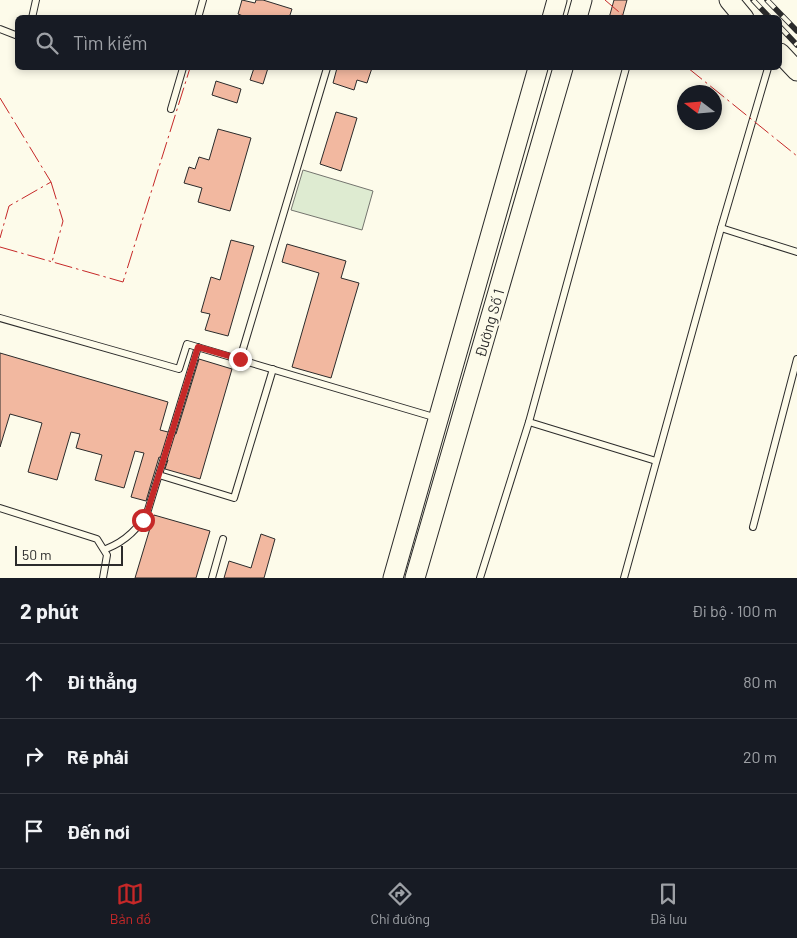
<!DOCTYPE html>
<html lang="vi">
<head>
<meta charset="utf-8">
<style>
	:root { --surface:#171b24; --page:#242831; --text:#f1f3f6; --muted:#9ea1a6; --line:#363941; --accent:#c62828 }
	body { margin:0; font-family:Barlow,sans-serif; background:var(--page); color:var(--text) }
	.compass { position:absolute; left:677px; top:85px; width:45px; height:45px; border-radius:50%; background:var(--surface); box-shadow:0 2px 8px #0003; rotate:286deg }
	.scale { position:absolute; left:15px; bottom:12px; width:108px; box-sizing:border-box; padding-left:5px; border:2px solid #2b2b2b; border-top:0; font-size:14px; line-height:18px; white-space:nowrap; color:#2b2b2b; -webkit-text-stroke:4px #fdfbea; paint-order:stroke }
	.stop { position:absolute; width:15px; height:15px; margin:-11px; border:4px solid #c62828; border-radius:50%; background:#fff }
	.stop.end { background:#c62828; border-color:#fff; box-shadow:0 1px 5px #0008 }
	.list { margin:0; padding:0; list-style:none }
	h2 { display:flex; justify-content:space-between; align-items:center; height:65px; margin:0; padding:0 20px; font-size:21px }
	h2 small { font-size:16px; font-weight:400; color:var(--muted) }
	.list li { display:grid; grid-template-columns:32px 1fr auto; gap:15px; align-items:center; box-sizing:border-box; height:75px; padding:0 20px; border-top:1px solid var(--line) }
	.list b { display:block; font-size:19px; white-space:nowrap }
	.list em { font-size:16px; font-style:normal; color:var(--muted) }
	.icon { flex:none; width:28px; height:28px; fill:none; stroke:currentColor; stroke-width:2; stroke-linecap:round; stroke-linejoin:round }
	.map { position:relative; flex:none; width:797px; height:578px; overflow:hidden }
	.search { position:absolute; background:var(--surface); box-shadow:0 2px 8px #0003; left:15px; right:15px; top:15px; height:55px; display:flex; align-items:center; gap:12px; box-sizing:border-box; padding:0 18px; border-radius:8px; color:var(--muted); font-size:19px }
	.sheet { height:290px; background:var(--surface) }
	nav { display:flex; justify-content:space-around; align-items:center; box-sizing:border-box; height:70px; border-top:1px solid var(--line); background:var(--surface); font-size:14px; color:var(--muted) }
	nav a { display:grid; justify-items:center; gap:2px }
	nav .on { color:var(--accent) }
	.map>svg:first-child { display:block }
</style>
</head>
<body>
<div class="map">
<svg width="797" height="578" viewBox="0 0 797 578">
	<rect width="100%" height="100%" fill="#fdfbea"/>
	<!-- green -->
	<path fill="#deebd1" stroke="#74746e" d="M303 170 373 191 362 230 291 210Z"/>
	<!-- building -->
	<g fill="#f2b8a0" stroke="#2b2b2b">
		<path d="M242 0 255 3 256 0H263L292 9 289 18H248L238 14Z"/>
		<path d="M614 0H627L622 18H609Z"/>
		<path d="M254 68H268L263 84 250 80Z"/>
		<path d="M337 68H372L367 83 357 80 354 90 333 83Z"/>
		<path d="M216 81 241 89 237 103 212 95Z"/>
		<path d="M336 112 357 118 341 171 320 164Z"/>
		<path d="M218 129 251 138 230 211 198 202 202 188 184 183 189 167 195 169 199 157 209 160Z"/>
		<path d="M231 240 254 246 228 336 205 330 210 314 201 312 211 277 220 280Z"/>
		<path d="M287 244 346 261 341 278 359 283 331 378 292 367 319 273 282 262Z"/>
		<path d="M0 353 168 402 160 430 176 434 199 359 232 369 200 479 165 469 168 460 159 457 146 501 131 497 144 453 135 451 124 488 95 480 102 455 76 448 80 434 71 432 57 480 28 472 42 423 10 414 0 447Z"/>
		<path d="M154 515 210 531 196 578H135Z"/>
		<path d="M261 534 275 539 264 578H224L229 561 251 568Z"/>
	</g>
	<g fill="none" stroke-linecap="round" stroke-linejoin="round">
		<defs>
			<g id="lane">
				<path d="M32 18 36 0"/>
				<path d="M198 18 203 0"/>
				<path d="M0 29 18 36"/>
				<path d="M171 109 183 68"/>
				<path d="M721 228 797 252"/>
				<path d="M0 318 179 369 187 344 437 418"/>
				<path d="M240 359 327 68"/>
				<path d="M529 422 656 461"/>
				<path d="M159 475 234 498 273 369"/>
				<path d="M0 508 97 539 107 555 103 578"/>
				<path d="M753 527 797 359"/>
				<path d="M106 549C126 541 139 529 148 510L198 347"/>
				<path d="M212 578 223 539"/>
				<path d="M480 578 529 422 626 68"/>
				<path d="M624 578 721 228 768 68"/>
			</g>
			<g id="secondary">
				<path d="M729 0 744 18"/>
				<path d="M552 18 557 0"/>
				<path d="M577 18 582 0"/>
				<path d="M780 53 797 71"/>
				<path d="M393 578 538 68"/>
				<path d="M415 578 563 68"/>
			</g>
		</defs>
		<!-- lane casing -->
		<use href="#lane" stroke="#2b2b2b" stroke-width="8"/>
		<!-- secondary casing -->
		<use href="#secondary" stroke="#2b2b2b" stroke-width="21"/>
		<!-- lane -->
		<use href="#lane" stroke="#fdfbea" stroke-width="6"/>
		<!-- secondary -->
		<use href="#secondary" stroke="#fdfbea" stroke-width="19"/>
		<defs>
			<g id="rail">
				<path d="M753 0 770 18"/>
				<path d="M767 0 797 31"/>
				<path d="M780 27 797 45"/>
			</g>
		</defs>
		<!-- rail casing -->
		<use href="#rail" stroke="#2b2b2b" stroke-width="5.5"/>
		<!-- rail -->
		<use href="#rail" stroke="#fdfbea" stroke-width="4" stroke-dasharray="11" stroke-linecap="butt"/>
		<!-- power -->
		<g stroke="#c62828" stroke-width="1" stroke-dasharray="18 4 2.5 4" stroke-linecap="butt">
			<path d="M605 0 626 18"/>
			<path d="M688 68 797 156"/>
			<path d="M0 98 51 182 9 206 0 238"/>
			<path d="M51 182 63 221 52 262"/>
			<path d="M0 247 123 282 190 68"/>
		</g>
	</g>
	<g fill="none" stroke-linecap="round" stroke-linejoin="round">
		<!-- route -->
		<path stroke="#c62828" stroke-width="6" d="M143 520 148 510 198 347 240 359"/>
	</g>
	<g text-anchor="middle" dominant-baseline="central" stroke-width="4" stroke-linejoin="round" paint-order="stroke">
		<!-- street labels -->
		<g font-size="15" fill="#2b2b2b" stroke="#fdfbea">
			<text transform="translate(489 323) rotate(-74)">Đường Số 1</text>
		</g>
	</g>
</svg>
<svg class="compass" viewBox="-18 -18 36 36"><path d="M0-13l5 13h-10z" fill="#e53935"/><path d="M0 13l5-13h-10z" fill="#9ea1a6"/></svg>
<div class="scale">50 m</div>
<div class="stop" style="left:143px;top:520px"></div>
<div class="stop end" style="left:240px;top:359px"></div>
<div class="search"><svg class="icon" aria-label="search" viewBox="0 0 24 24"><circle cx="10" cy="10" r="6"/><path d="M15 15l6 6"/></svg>Tìm kiếm</div>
</div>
<section class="sheet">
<h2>2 phút<small>Đi bộ · 100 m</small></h2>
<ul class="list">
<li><svg class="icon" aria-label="ahead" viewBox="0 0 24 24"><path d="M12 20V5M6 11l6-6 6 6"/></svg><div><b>Đi thẳng</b></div><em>80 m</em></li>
<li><svg class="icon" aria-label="right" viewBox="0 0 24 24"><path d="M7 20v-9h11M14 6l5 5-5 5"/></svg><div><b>Rẽ phải</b></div><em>20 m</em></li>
<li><svg class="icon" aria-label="arrive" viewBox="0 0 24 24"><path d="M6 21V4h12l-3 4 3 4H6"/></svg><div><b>Đến nơi</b></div></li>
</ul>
</section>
<nav>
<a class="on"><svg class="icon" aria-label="map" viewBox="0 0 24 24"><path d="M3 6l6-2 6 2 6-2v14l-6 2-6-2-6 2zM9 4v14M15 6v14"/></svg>Bản đồ</a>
<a><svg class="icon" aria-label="directions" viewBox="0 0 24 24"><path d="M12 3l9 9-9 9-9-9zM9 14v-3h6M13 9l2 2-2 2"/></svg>Chỉ đường</a>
<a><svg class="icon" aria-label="saved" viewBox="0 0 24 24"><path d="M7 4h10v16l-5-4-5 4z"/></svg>Đã lưu</a>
</nav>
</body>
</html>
